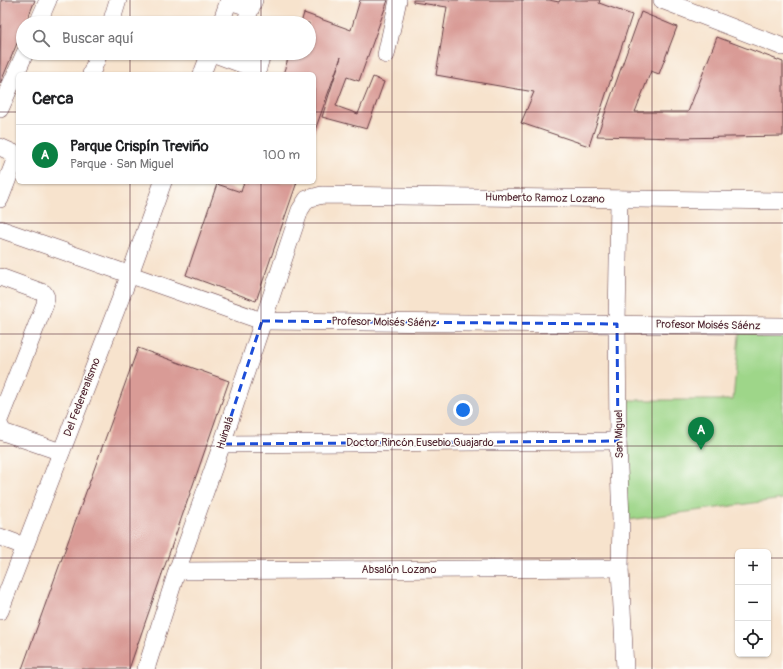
<!DOCTYPE html>
<html lang="es">
<head>
<meta charset="utf-8">
<style>
	:root { --surface:#fff; --page:#f2f2f2; --text:#202124; --muted:#757577; --line:#e0e0e0; --accent:#0b8043 }
	body { margin:0; font-family:Pangolin,sans-serif; background:var(--page); color:var(--text) }
	.controls { position:absolute; right:12px; bottom:12px; display:grid; overflow:hidden; border-radius:6px; box-shadow:0 1px 3px #0004 }
	.controls button { width:36px; height:36px; display:grid; place-items:center; padding:0; border:0; border-bottom:1px solid var(--line); background:var(--surface); color:var(--text); font:20px sans-serif }
	.you { position:absolute; left:463px; top:410px; width:14px; height:14px; margin:-10px; border:3px solid #fff; border-radius:50%; background:#1a73e8; box-shadow:0 0 0 6px #1a73e833 }
	.badge { display:grid; place-items:center; width:26px; height:26px; border-radius:50%; background:var(--accent); color:#fff; font-size:13px; font-weight:700 }
	.pin { position:absolute; translate:-50% -33px; filter:drop-shadow(0 1px 2px #0008) }
	.pin::after { content:''; position:absolute; top:21px; width:14px; height:12px; background:inherit; clip-path:polygon(0 0,100% 0,50% 100%) }
	.list { margin:0; padding:0; list-style:none }
	h2 { display:flex; justify-content:space-between; align-items:center; height:52px; margin:0; padding:0 16px; font-size:17px }
	h2 small { font-size:13px; font-weight:400; color:var(--muted) }
	.list li { display:grid; grid-template-columns:26px 1fr auto; gap:12px; align-items:center; box-sizing:border-box; height:60px; padding:0 16px; border-top:1px solid var(--line) }
	.list b { display:block; font-size:15px; white-space:nowrap }
	.list p { margin:0; font-size:13px; white-space:nowrap; color:var(--muted) }
	.list em { font-size:13px; font-style:normal; color:var(--muted) }
	.icon { flex:none; width:22px; height:22px; fill:none; stroke:currentColor; stroke-width:2; stroke-linecap:round; stroke-linejoin:round }
	.map { position:relative; flex:none; width:783px; height:669px; overflow:hidden }
	.search { position:absolute; background:var(--surface); box-shadow:0 1px 3px #0004; left:16px; top:16px; width:300px; height:44px; display:flex; align-items:center; gap:10px; box-sizing:border-box; padding:0 14px; border-radius:22px; color:var(--muted); font-size:15px }
	.panel { position:absolute; background:var(--surface); box-shadow:0 1px 3px #0004; left:16px; top:72px; width:300px; height:112px; border-radius:6px }
	.map>svg:first-child { display:block }
</style>
</head>
<body>
<div class="map">
<svg width="783" height="669" viewBox="0 0 783 669">
	<rect width="100%" height="100%" fill="#fdfcf7"/>
	<filter id="ink" filterUnits="userSpaceOnUse"><feTurbulence type="fractalNoise" baseFrequency=".025" numOctaves="2"/><feDisplacementMap in="SourceGraphic" scale="8" xChannelSelector="R" yChannelSelector="G"/><feConvolveMatrix kernelMatrix="1 2 1 2 8 2 1 2 1" color-interpolation-filters="sRGB"/></filter>
	<filter id="wash" filterUnits="userSpaceOnUse"><feTurbulence type="fractalNoise" baseFrequency=".012" numOctaves="4" result="noise"/><feDisplacementMap in="SourceGraphic" scale="16" xChannelSelector="R" yChannelSelector="G"/><feGaussianBlur stdDeviation="0.9" result="paint"/><feColorMatrix in="noise" values="0 0 0 0 0 0 0 0 0 0 0 0 0 0 0 0 0 1.4 0 .05"/><feComposite in="paint" operator="in"/></filter>
	<g filter="url(#wash)">
		<rect width="100%" height="100%" fill="#f7e3cd"/>
		<!-- green -->
		<path fill="#9ed689" stroke="#747a5a" d="M740 325 783 326V499L621 521 618 400H733Z"/>
		<g id="blocks">
			<!-- building -->
			<g fill="#d99b96">
				<path d="M1 0H35L26 23H23V29L0 84Z"/>
				<path d="M360 0H388L359 81 347 77 336 106 358 114 373 77 384 82 367 129 322 117 341 57 314 133V74H283L290 53H309V23H301L304 13 351 30Z"/>
				<path d="M413 0H549L559 2 560 0H600L599 3 632 15 589 146 521 123 534 92 436 75 447 7 413 2Z"/>
				<path d="M641 12 677 27 659 74 651 71 635 112H688L717 37 783 62V136L678 138 597 136Z"/>
				<path d="M244 182H297L256 301 186 275 217 184 241 192Z"/>
				<path d="M138 348 229 381 129 669H22Z"/>
			</g>
		</g>
	</g>
	<g filter="url(#ink)">
		<use href="#blocks" fill-opacity="0" stroke="#643c43" stroke-width="1"/>
		<g fill="none" stroke-linecap="round" stroke-linejoin="round">
			<defs>
				<g id="minor">
					<path d="M662 0 783 47"/>
					<path d="M229 1 245 6 250 10 254 0"/>
					<path d="M38 23 48 0"/>
					<path d="M111 23 118 0"/>
					<path d="M221 23 229 0"/>
					<path d="M245 23 250 10"/>
					<path d="M212 53 258 70"/>
					<path d="M386 55 398 0"/>
					<path d="M91 74 99 53"/>
					<path d="M202 74 210 53"/>
					<path d="M256 74 261 58V53"/>
					<path d="M0 109 25 53"/>
					<path d="M0 147 18 155"/>
					<path d="M0 199 17 155"/>
					<path d="M619 199 617 324 618 441 621 521 620 568 625 669"/>
					<path d="M0 229 262 321 783 326"/>
					<path d="M0 277 44 293 46 297 45 304 0 418"/>
					<path d="M0 426 3 432 61 452"/>
					<path d="M222 444 618 441"/>
					<path d="M0 537 24 546"/>
					<path d="M177 571 620 568"/>
					<path d="M0 611 130 274 163 182"/>
					<path d="M146 669 177 571 222 444 300 210 307 199 322 195 783 201"/>
				</g>
			</defs>
			<!-- minor casing -->
			<use href="#minor" stroke="#643c43" stroke-width="18"/>
			<!-- minor -->
			<use href="#minor" stroke="#fff" stroke-width="17"/>
		</g>
	</g>
	<!-- marked area -->
	<path fill="none" stroke="#1d4ed8" stroke-width="3" stroke-dasharray="8 5" stroke-linejoin="round" d="M262 321 617 324 618 441 222 444Z"/>
	<!-- grid -->
	<path fill="none" stroke="#4a1f2b" stroke-width="1" stroke-opacity="0.55" d="M130 0V23M261 0V23M392 0V669M522 0V669M652 0V669M130 53V74M261 53V74M0 112H18M314 112H783M130 182V669M261 182V669M0 223H783M0 334H783M0 446H783M0 558H738M768 558H783"/>
	<g text-anchor="middle" dominant-baseline="central" stroke-width="3" stroke-linejoin="round" paint-order="stroke">
		<!-- street labels -->
		<g font-size="11" fill="#4a1f2b" stroke="#fdfcf7">
			<text transform="translate(545 198) rotate(1)">Humberto Ramoz Lozano</text>
			<text transform="translate(384 322) rotate(1)">Profesor Moisés Sáénz</text>
			<text transform="translate(708 325) rotate(1)">Profesor Moisés Sáénz</text>
			<text transform="translate(82 397) rotate(-69)">Del Federeralismo</text>
			<text transform="translate(225 433) rotate(-72)">Huinalá</text>
			<text transform="translate(619 434) rotate(-91)">San Miguel</text>
			<text x="420" y="442">Doctor Rincón Eusebio Guajardo</text>
			<text x="399" y="569">Absalón Lozano</text>
		</g>
	</g>
</svg>
<div class="controls">
<button>+</button>
<button>−</button>
<button><svg class="icon" aria-label="locate" viewBox="0 0 24 24"><circle cx="12" cy="12" r="6"/><path d="M12 2v4M12 18v4M2 12h4M18 12h4"/></svg></button>
</div>
<div class="you"></div>
<div class="pin badge" style="left:701px;top:450px">A</div>
<div class="search"><svg class="icon" aria-label="search" viewBox="0 0 24 24"><circle cx="10" cy="10" r="6"/><path d="M15 15l6 6"/></svg>Buscar aquí</div>
<section class="panel">
<h2>Cerca<small></small></h2>
<ul class="list">
<li><span class="badge">A</span><div><b>Parque Crispín Treviño</b><p>Parque · San Miguel</p></div><em>100 m</em></li>
</ul>
</section>
</div>
</body>
</html>
